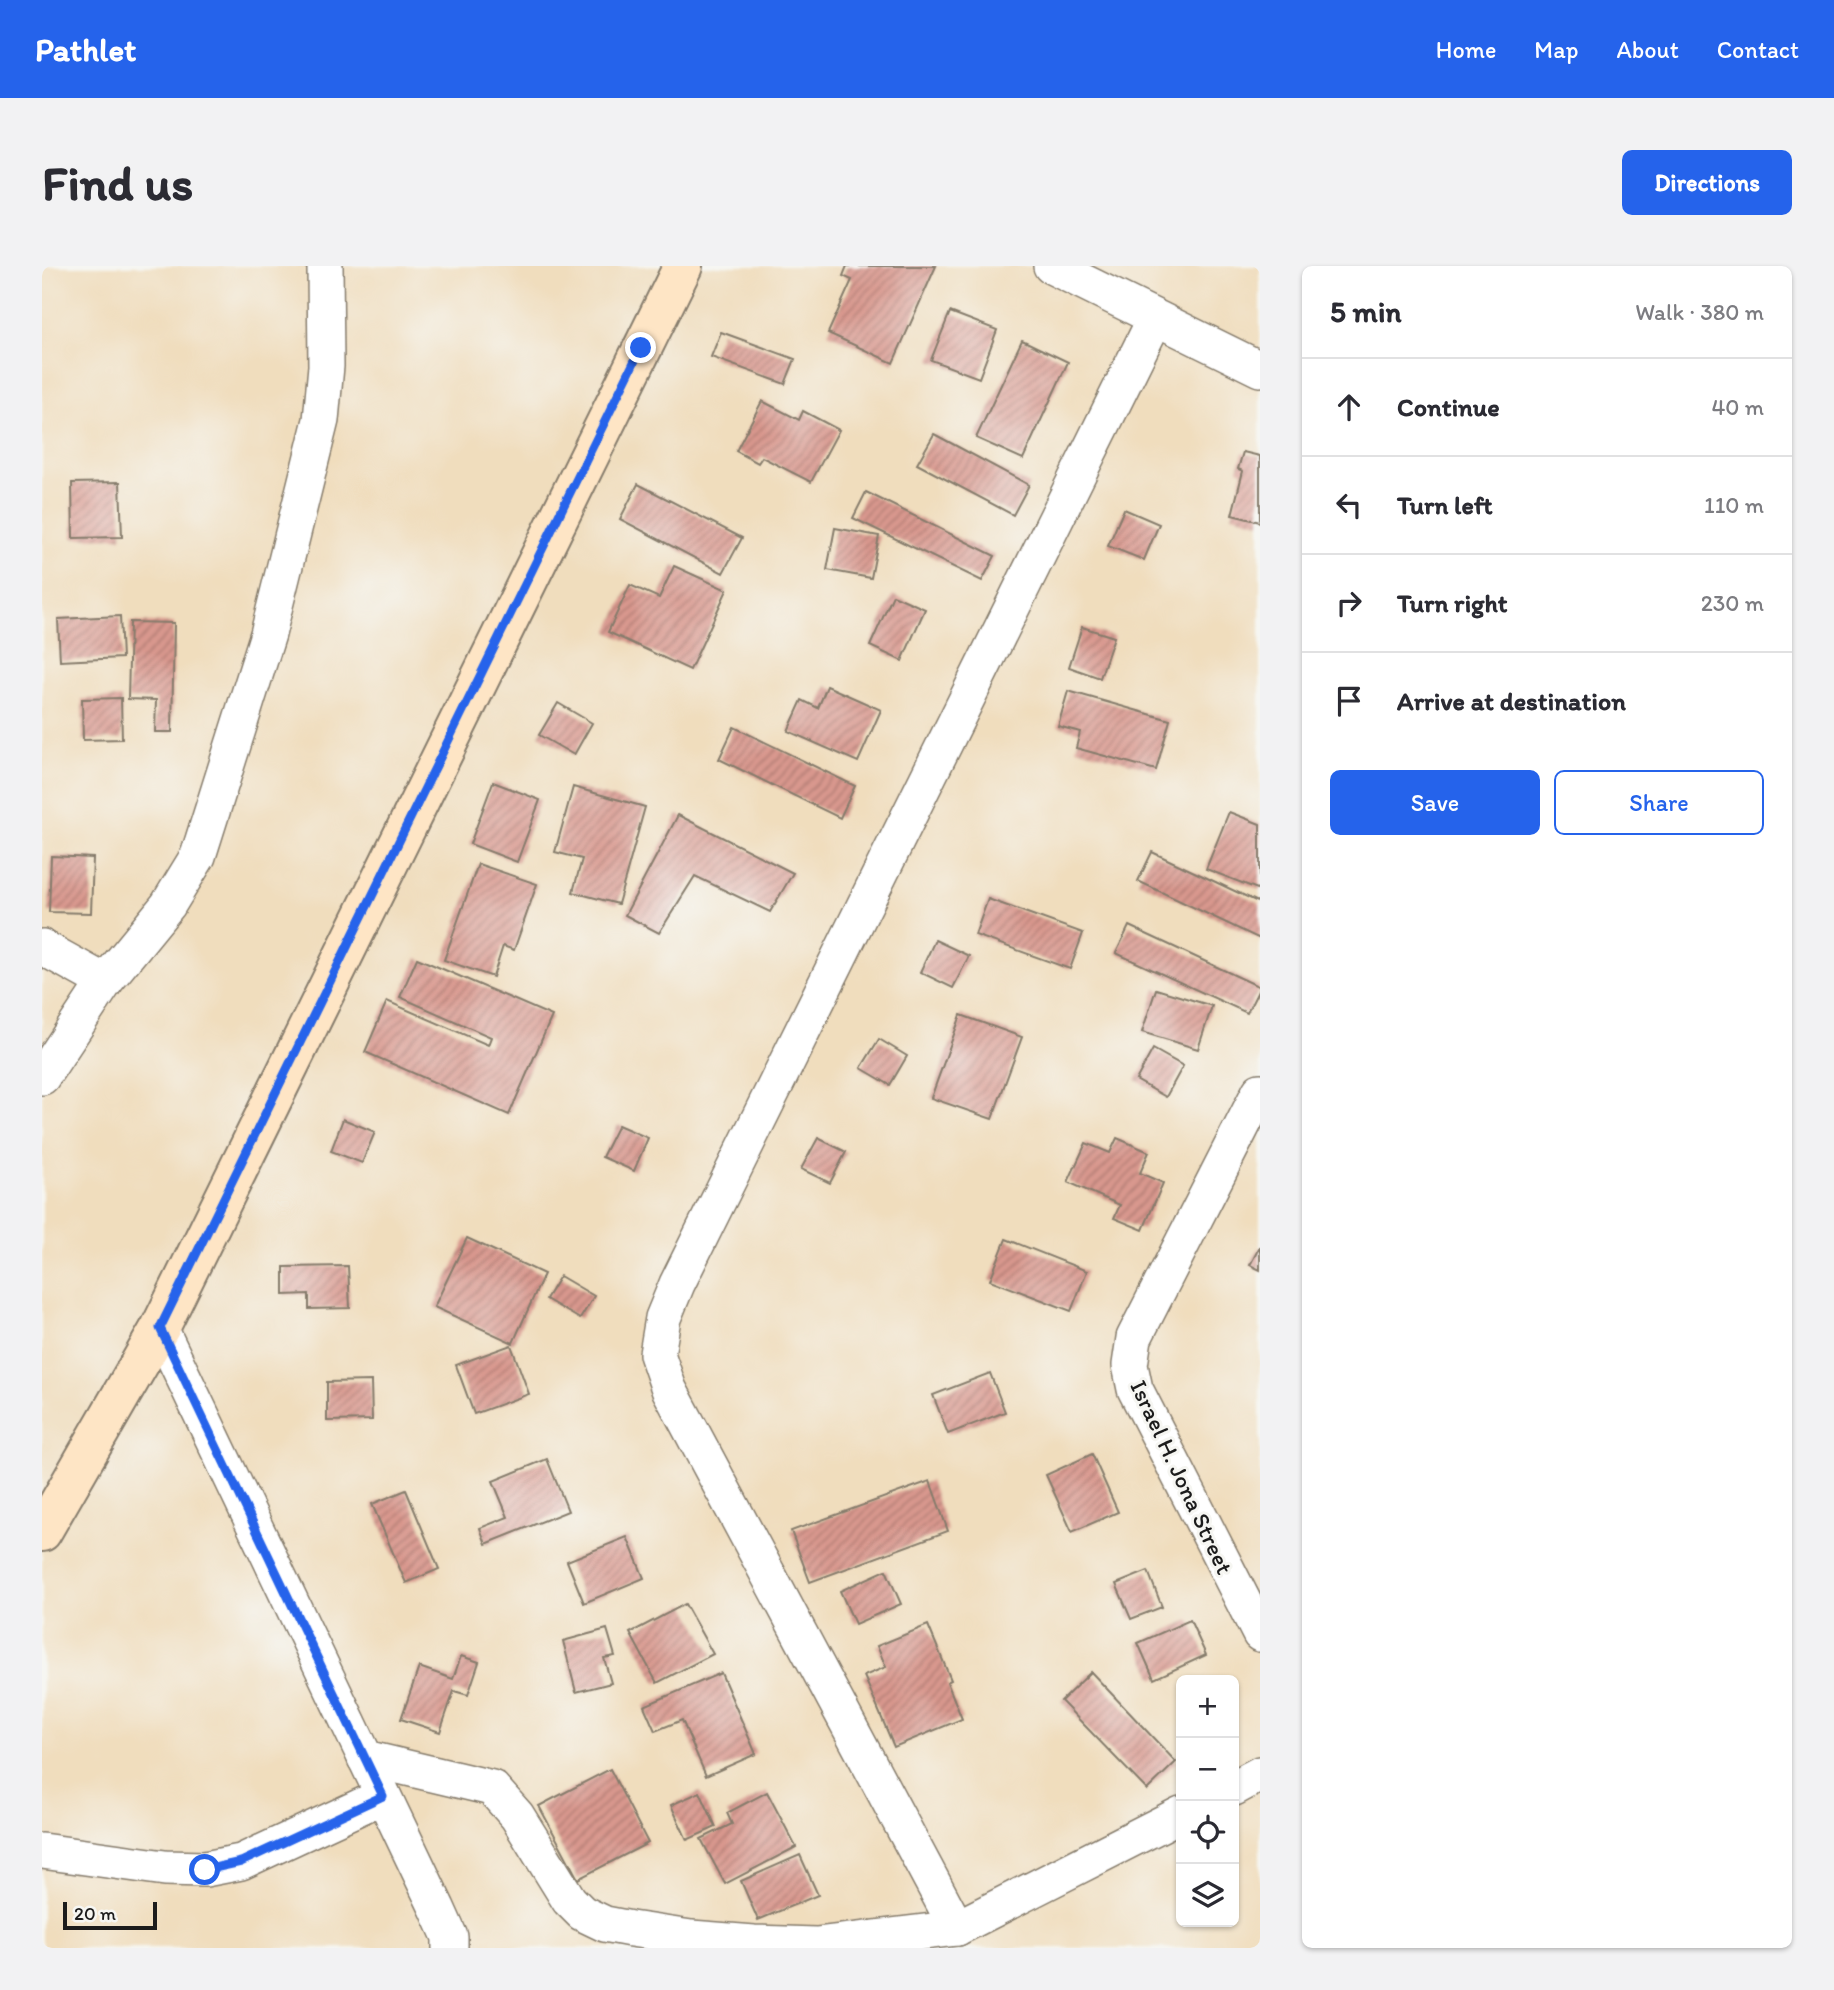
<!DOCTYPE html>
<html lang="en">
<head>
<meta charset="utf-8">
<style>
	:root { --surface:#fff; --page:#f2f2f3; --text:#2b2b33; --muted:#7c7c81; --line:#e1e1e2; --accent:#2563eb }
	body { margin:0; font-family:Itim,sans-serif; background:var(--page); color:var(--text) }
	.controls { position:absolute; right:21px; bottom:21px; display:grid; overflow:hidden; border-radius:10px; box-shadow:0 2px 5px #0004 }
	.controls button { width:63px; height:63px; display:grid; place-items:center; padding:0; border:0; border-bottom:2px solid var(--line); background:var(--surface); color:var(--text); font:35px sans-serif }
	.scale { position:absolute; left:21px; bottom:18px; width:94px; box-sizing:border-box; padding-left:7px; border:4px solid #1c1c1c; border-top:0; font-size:19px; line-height:24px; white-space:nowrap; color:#1c1c1c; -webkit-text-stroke:5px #f6f6f2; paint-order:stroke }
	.stop { position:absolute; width:21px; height:21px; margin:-16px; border:5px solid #2563eb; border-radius:50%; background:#fff }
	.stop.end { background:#2563eb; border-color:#fff; box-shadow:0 2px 7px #0008 }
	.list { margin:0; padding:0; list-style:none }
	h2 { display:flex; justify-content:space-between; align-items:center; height:91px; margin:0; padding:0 28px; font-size:30px }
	h2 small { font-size:23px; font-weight:400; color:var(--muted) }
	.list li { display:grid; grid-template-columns:46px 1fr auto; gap:21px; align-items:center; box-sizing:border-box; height:98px; padding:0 28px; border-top:2px solid var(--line) }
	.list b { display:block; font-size:26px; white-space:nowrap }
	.list em { font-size:23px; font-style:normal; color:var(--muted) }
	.actions { display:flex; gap:14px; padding:21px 28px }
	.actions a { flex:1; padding:16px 0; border:2px solid var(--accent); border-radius:10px; text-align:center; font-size:24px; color:var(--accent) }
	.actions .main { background:var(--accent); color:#fff }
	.icon { flex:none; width:38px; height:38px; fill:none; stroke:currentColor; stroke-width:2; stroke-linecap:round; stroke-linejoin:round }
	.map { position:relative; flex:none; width:1218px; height:1682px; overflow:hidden; border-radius:10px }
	header { display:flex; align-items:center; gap:42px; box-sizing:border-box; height:98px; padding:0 35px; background:var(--accent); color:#fff }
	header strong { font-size:33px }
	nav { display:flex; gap:38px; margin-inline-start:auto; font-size:24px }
	.intro { display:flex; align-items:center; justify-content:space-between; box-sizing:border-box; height:168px; padding:0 42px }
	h1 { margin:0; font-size:49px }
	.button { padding:18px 32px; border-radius:10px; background:var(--accent); color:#fff; font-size:24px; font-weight:700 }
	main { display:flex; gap:42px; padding:0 42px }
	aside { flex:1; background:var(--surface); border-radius:10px; box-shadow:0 2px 5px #0004 }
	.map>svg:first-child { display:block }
</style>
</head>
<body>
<header>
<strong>Pathlet</strong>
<nav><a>Home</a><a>Map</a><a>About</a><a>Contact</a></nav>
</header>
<div class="intro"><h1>Find us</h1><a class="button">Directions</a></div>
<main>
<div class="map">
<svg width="1218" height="1682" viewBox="0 0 1218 1682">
	<defs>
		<pattern id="building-hatch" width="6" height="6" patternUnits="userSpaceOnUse" patternTransform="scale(1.75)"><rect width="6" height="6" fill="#d9988e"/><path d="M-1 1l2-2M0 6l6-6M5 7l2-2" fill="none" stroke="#af7b73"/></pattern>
	</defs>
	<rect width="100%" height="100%" fill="#f6f6f2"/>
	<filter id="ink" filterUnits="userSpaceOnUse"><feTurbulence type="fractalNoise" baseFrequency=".0143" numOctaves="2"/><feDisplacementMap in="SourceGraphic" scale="14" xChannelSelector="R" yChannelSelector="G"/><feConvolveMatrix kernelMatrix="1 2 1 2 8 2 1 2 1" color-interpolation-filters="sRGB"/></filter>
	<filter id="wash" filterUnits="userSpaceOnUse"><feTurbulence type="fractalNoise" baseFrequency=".00686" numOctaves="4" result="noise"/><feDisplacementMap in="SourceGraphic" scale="28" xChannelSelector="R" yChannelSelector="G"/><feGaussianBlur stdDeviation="1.57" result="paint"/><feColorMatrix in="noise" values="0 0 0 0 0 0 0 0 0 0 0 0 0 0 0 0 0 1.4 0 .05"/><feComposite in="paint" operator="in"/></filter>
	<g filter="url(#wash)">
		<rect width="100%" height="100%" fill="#f0ddbd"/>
		<g id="blocks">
			<!-- building -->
			<g fill="url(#building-hatch)">
				<path d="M805 0H894L851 97 786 67 810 14 801 10Z"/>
				<path d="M908 46 955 64 937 112 889 94Z"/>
				<path d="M679 66 753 93 743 118 669 91Z"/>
				<path d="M980 74 1026 96 981 193 934 172Z"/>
				<path d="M720 135 757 154 761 145 797 164 769 216 720 191 716 197 694 185Z"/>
				<path d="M892 168 987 219 971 249 875 198Z"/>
				<path d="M1201 186 1218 190V256L1190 249 1201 205 1196 203Z"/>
				<path d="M78 216 80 271 31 272 30 217Z"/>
				<path d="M596 218 700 272 681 307 578 253Z"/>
				<path d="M824 226 953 290 940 315 811 252Z"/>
				<path d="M1082 243 1117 258 1102 294 1066 280Z"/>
				<path d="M793 262 837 270 829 312 785 304Z"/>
				<path d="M632 300 685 324 648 404 566 366 588 319 617 332Z"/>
				<path d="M851 329 883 343 860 395 828 380Z"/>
				<path d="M78 350 80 392 18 395 16 353Z"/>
				<path d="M88 356 132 357 130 466H113L114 434 86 433Z"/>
				<path d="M1040 361 1072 371 1058 412 1027 401Z"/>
				<path d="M785 420 839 444 816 496 746 465 760 434 776 442Z"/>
				<path d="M1026 425 1128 454 1114 504 1034 482 1038 466 1016 460Z"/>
				<path d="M79 432 80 473 41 474 40 433Z"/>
				<path d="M516 437 550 457 532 489 497 469Z"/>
				<path d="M692 461 813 520 798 552 677 493Z"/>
				<path d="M451 516 498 534 475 596 428 578Z"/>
				<path d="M531 521 603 541 576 638 531 626 540 593 513 586Z"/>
				<path d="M1187 546 1218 558V624L1164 603Z"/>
				<path d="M636 549 751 607 728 646 653 610 617 667 583 649Z"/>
				<path d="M1110 586 1218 637V673L1096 615Z"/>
				<path d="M9 590 51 592 49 647 7 646Z"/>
				<path d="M436 598 495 618 472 684 461 680 451 711 402 694Z"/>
				<path d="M946 633 1041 667 1028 703 933 669Z"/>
				<path d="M1087 660 1218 721 1205 747 1074 687Z"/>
				<path d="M893 674 927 690 911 722 878 706Z"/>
				<path d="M375 692 510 750 467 849 323 786 345 735 446 779 449 771 358 731Z"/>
				<path d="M1114 723 1170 740 1156 783 1100 766Z"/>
				<path d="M919 749 980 771 950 853 889 832Z"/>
				<path d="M837 773 865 790 848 819 819 802Z"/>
				<path d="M1111 783 1141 800 1124 831 1094 814Z"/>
				<path d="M301 853 333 866 320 897 289 885Z"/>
				<path d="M576 859 606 872 592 905 560 891Z"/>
				<path d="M776 872 804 886 788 917 759 903Z"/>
				<path d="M1075 872 1107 886 1098 907 1121 917 1101 964 1072 952 1078 939 1026 916 1044 877 1068 887Z"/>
				<path d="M425 972 502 1008 471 1077 392 1041Z"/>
				<path d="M964 973 1045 1005 1029 1045 948 1014Z"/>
				<path d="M1218 980V1004L1208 999Z"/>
				<path d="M306 1000 308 1042 267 1043V1028L242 1029V1001Z"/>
				<path d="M518 1010 552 1030 538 1053 504 1033Z"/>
				<path d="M469 1079 487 1128 432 1148 414 1099Z"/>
				<path d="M948 1107 963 1146 906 1168 891 1129Z"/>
				<path d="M329 1115 330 1154 285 1155V1116Z"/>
				<path d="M1050 1188 1076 1246 1030 1266 1004 1209Z"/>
				<path d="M505 1193 526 1245 444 1278 438 1262 466 1251 451 1215Z"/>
				<path d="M888 1215 906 1265 768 1316 749 1265Z"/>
				<path d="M364 1224 397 1303 364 1317 330 1238Z"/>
				<path d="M585 1271 602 1312 542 1337 525 1295Z"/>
				<path d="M844 1304 859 1338 813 1358 798 1325Z"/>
				<path d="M1106 1305 1120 1341 1089 1353 1074 1318Z"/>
				<path d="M643 1338 671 1388 615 1417 588 1367Z"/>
				<path d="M1148 1354 1164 1389 1112 1413 1096 1377Z"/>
				<path d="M886 1359 909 1414 905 1416 920 1453 852 1481 822 1410 844 1401 835 1380Z"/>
				<path d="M565 1363 573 1390 562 1392 569 1417 534 1426 521 1375Z"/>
				<path d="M419 1390 437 1396 426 1429 412 1425 398 1466 359 1453 377 1401 411 1413Z"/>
				<path d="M1049 1406 1134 1496 1105 1524 1019 1435Z"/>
				<path d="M679 1407 714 1488 664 1510 640 1454 613 1465 602 1440Z"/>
				<path d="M568 1503 606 1577 536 1613 497 1540Z"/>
				<path d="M658 1526 674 1561 645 1574 629 1539Z"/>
				<path d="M725 1526 754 1581 683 1618 659 1573 690 1558 685 1547Z"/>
				<path d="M758 1589 776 1629 716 1654 699 1615Z"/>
			</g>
		</g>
	</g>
	<g filter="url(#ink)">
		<use href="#blocks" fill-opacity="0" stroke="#867c6c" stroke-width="2"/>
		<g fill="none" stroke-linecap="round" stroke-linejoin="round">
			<defs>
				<g id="street">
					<path d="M1009 0 1218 103"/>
					<path d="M0 681 63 716"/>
					<path d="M0 811 63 716 126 639 156 590 226 368 279 154 284 100 283 0"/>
					<path d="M1218 825 1092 1072 1088 1099 1093 1123 1218 1368"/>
					<path d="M118 1062 395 1642 408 1671V1682"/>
					<path d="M323 1492 450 1522 475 1550 527 1634 540 1647 563 1658 589 1663 649 1672 712 1677 774 1679 915 1662 1139 1548"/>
					<path d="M1192 1522 1218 1508"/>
					<path d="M0 1585 123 1602 163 1603 199 1596 341 1530"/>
					<path d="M915 1662 627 1123 615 1088 621 1052 635 1018 1113 53"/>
				</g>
				<path id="secondary" d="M0 1266 118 1062 641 0"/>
			</defs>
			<!-- street casing -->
			<use href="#street" stroke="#867c6c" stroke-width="38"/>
			<!-- secondary casing -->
			<use href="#secondary" stroke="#867c6c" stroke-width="42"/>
			<!-- street -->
			<use href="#street" stroke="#fff" stroke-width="35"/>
			<!-- secondary -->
			<use href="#secondary" stroke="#fee5c5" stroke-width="38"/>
		</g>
	</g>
	<g fill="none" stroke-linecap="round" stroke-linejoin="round" filter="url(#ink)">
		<!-- route -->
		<path stroke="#2563eb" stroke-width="9" d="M163 1604 199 1596 341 1530 118 1062 599 82"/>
	</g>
	<g text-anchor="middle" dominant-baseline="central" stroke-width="6" stroke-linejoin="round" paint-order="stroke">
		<!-- street labels -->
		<g font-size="24" fill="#1c1c1c" stroke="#f6f6f2">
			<text transform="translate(1140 1211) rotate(65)">Israel H. Jona Street</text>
		</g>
	</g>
</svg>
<div class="controls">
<button>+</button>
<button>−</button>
<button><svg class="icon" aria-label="locate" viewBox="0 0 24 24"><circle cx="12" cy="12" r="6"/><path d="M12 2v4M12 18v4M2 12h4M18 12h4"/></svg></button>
<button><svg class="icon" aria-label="layers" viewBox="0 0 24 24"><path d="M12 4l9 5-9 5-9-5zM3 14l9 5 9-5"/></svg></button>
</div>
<div class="scale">20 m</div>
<div class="stop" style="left:163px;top:1604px"></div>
<div class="stop end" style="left:599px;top:82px"></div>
</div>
<aside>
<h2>5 min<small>Walk · 380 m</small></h2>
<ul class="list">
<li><svg class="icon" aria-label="ahead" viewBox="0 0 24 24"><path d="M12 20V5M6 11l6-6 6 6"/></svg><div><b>Continue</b></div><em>40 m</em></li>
<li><svg class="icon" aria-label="left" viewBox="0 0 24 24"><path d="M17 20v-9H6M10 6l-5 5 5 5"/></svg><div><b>Turn left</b></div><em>110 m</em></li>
<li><svg class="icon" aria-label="right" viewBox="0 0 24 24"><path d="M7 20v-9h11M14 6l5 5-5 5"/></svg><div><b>Turn right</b></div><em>230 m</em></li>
<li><svg class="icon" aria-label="arrive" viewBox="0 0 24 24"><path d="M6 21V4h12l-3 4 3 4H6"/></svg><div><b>Arrive at destination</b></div></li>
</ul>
<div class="actions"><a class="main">Save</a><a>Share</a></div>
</aside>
</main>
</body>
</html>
